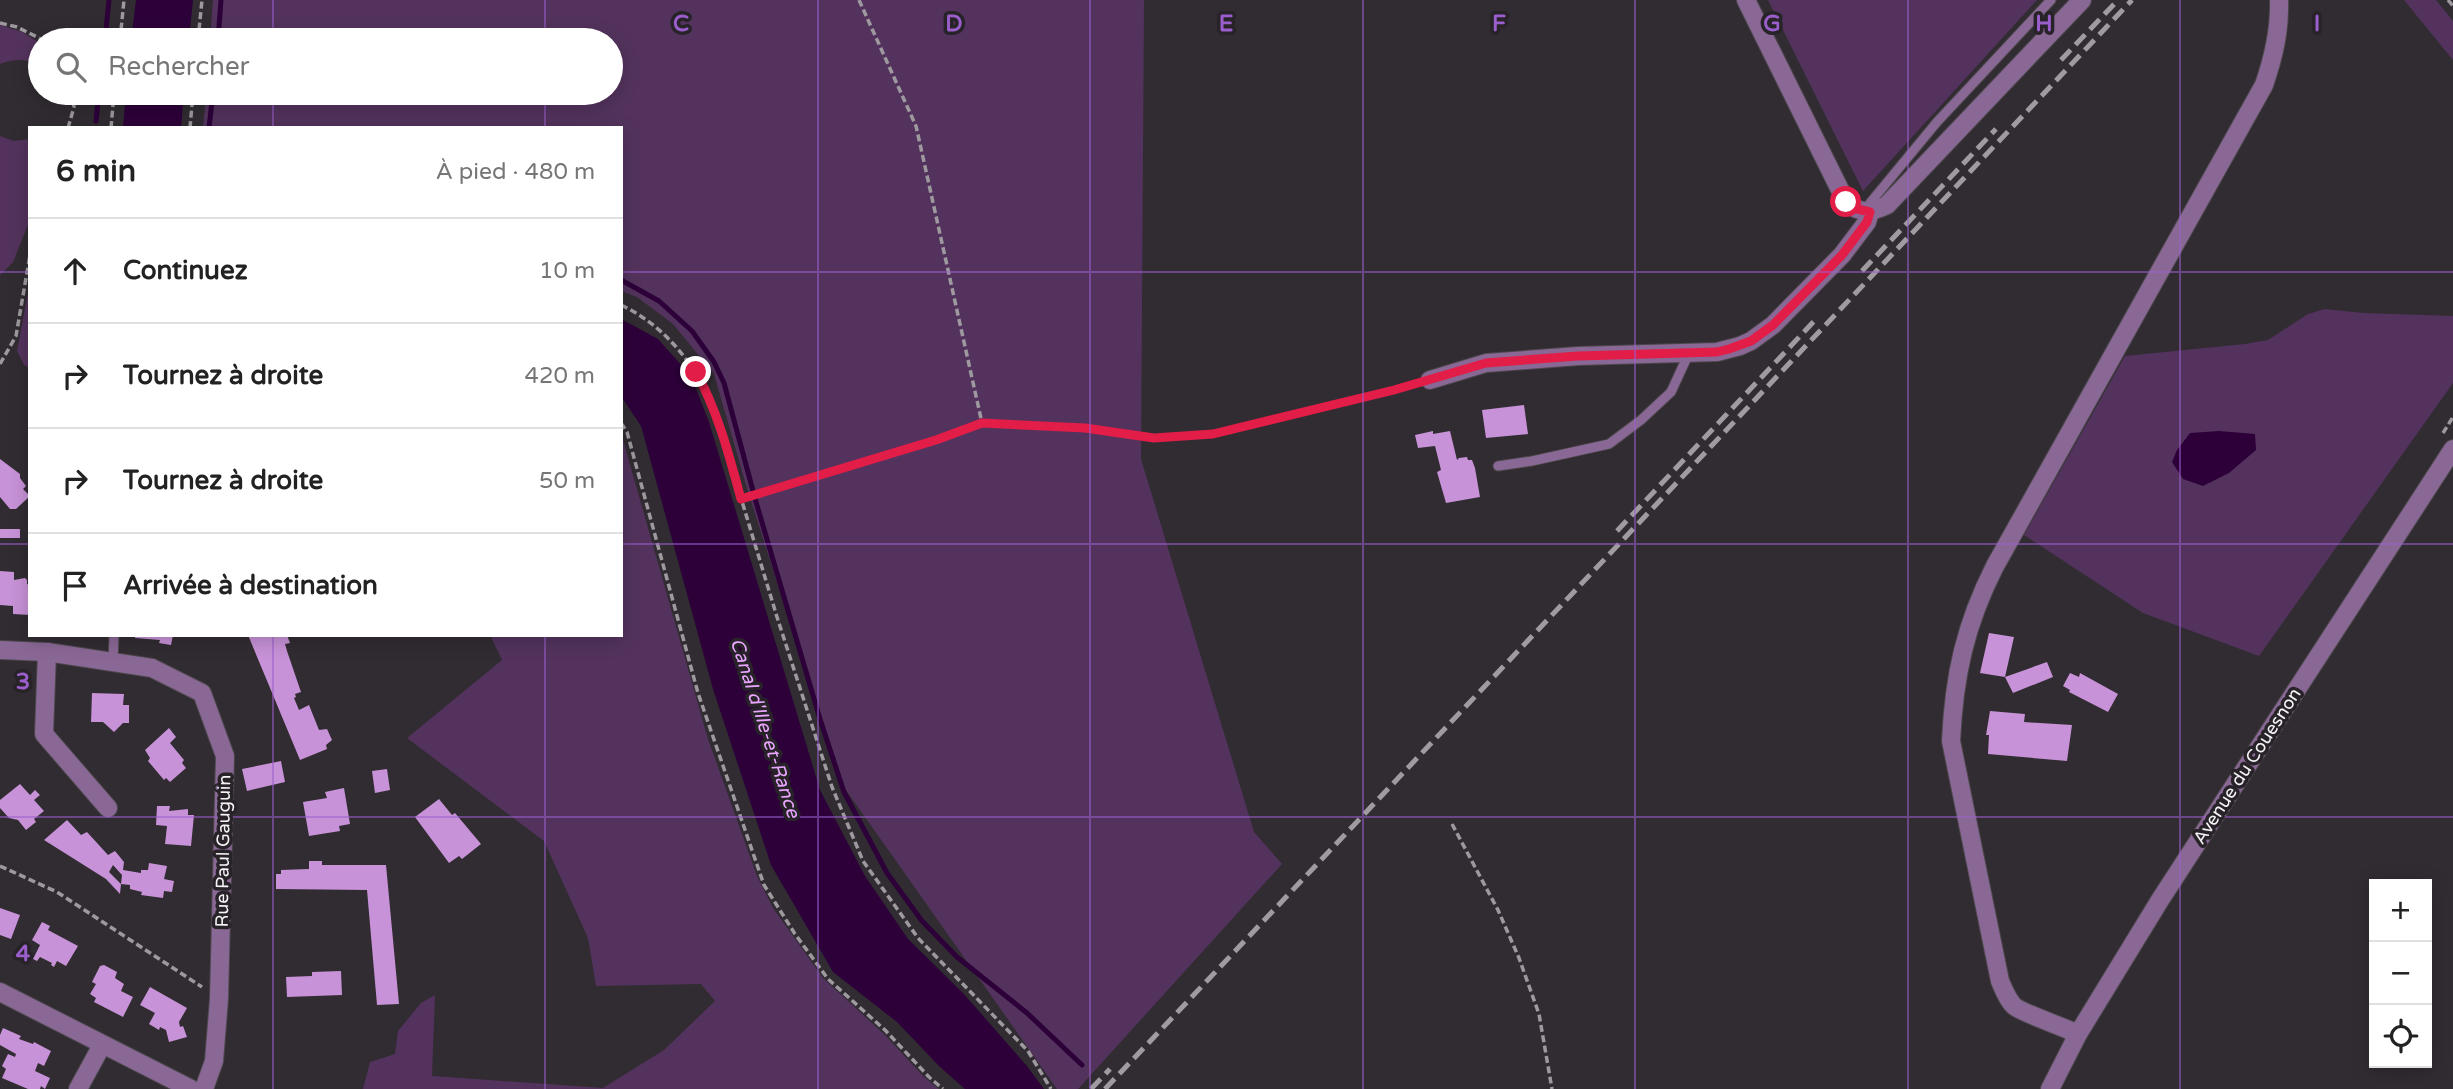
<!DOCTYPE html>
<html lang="fr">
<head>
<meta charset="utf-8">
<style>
	:root { --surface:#fff; --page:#f6f6f6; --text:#222; --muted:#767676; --line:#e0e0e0 }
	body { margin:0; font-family:"Varela Round",sans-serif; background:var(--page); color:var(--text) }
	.controls { position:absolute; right:21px; bottom:21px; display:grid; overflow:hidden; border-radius:0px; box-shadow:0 4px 18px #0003 }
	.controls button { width:63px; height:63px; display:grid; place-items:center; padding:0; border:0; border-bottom:2px solid var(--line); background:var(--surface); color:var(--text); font:35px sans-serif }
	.stop { position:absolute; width:21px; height:21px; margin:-16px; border:5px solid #e11d48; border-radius:50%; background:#fff }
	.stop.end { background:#e11d48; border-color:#fff; box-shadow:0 2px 7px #0008 }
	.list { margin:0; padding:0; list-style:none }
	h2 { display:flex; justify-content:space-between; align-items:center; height:91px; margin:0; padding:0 28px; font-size:30px }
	h2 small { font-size:23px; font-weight:400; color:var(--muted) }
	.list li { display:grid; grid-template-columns:46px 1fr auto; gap:21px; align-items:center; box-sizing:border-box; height:105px; padding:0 28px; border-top:2px solid var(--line) }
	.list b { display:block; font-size:26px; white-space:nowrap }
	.list em { font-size:23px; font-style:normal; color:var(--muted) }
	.icon { flex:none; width:38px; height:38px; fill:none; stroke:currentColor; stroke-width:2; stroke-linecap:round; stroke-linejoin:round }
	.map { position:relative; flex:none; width:2453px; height:1089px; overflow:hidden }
	.search { position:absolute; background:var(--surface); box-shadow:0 4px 18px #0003; left:28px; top:28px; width:595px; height:77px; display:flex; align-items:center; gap:18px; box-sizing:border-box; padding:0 24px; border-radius:38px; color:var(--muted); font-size:26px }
	.panel { position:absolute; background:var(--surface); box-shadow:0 4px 18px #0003; left:28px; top:126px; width:595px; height:511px; border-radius:0px }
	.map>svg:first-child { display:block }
</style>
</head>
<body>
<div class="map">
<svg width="2453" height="1089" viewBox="0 0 2453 1089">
	<rect width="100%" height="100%" fill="#312c32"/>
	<!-- green -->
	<g fill="#53335d">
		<path d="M213 0H1144L1141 459 1254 832 1282 864 1078 1089H1057L841 783 746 485 714 374 673 324 637 297 621 291V128H203L206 93H611V40H210Z"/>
		<path d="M1768 0H2037L1863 191Z"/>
		<path d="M2404 0H2436L2453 21V60Z"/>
		<path d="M0 25 22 32 40 43V66C27 58 14 59 0 64Z"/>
		<path d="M0 136 14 141 30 139V220L13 262 0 275Z"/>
		<path d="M30 282V368L24 365 17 351Z"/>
		<path d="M2325 309 2363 313 2453 316V383L2259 656 2143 613 2024 535 2125 356 2245 344 2268 340 2308 314Z"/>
		<path d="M621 433 708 739 757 876 773 908 823 978 886 1036 924 1077 939 1089H363L370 1062 395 1054 398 1031 421 1003 435 995 432 1076 603 1088 664 1050 715 1001 701 984 596 986 588 938 544 841 407 738 502 660 490 635H621Z"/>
	</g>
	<!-- water -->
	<g fill="#2d003a">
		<path d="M136 0H193L189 40H131Z"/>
		<path d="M126 93H184L181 128H123Z"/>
		<path d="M621 319 658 339 691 376 709 422 820 790 865 876 908 939 963 993 1027 1066 1044 1089H965L939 1066 897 1022 833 972 771 865 713 689 641 426 621 396Z"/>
		<path d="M2219 431 2255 434 2256 450 2229 473 2203 486 2183 479 2172 462 2177 450 2190 433Z"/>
	</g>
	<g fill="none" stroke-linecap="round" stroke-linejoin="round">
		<!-- stream -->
		<g stroke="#2d003a" stroke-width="5">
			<path d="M105 40 109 0"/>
			<path d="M218 40 221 0"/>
			<path d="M96 121 99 93"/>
			<path d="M209 128 213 93"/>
			<path d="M621 280 659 301 692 331 714 362 724 383 756 502 820 719 844 792 887 873 922 921 957 957 1027 1013 1082 1065"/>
		</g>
	</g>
	<!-- building -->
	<g fill="#c792d7">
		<path d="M1524 405 1528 434 1486 438 1482 410Z"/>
		<path d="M1433 431V434L1450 431 1457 460 1459 458 1467 457 1468 460H1472L1475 468 1480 497 1446 503 1437 472 1441 470 1435 446 1418 448 1415 435Z"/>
		<path d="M0 459 20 474V478L26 486 23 489 30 496 16 509H10L0 497Z"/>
		<rect x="0" y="529" width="20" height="9"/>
		<path d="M0 571 14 572V580L25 578 27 580V584L30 585V615L13 614V606L0 605Z"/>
		<path d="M1989 633 2014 637 2005 677 1980 673Z"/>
		<path d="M135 635H173L171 645 159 643 160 640 135 638Z"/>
		<path d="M248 635H287L290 643 285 644 287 651 301 692 295 694 296 697 294 698 299 710 309 705 319 730 327 729 332 740 326 745 327 749 300 760Z"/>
		<path d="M2047 662 2053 677 2013 693 2005 677Z"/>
		<path d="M2070 673 2079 677 2080 673 2118 694 2108 712 2069 692 2070 690 2063 686Z"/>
		<path d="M92 693 124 694 123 705H129V723H123L114 732 103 722H91Z"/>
		<path d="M1990 711 2025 714 2024 722 2072 725 2067 761 1988 754 1989 735H1986Z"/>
		<path d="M169 728 176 737 170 743 184 760 182 763 186 768 170 782 166 778 164 780 148 761 150 758 145 750Z"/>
		<path d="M281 761 285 782 247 791 242 769Z"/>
		<path d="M387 769 390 790 375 793 372 771Z"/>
		<path d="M20 784 30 795 35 790 40 795 34 800 44 811 34 819 36 822 26 830 18 820 9 818 0 808V800Z"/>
		<path d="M344 788 350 824 339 826 340 831 309 836 303 802 327 798 325 792Z"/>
		<path d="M439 799 452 815 455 813 481 844 462 859 459 856 449 863 415 817Z"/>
		<path d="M157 806H170L169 811 188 809V815H194L191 846 165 844 167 826 156 825Z"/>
		<path d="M67 820 81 835 87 832 108 855 115 851 124 862 123 870 141 873V870H148L149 863 167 866 164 879 174 881 172 892 164 891 163 898 141 895 142 892 130 889V885L121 884 122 875 113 865 109 872 121 884 120 894 106 879 44 840Z"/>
		<path d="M309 861H322V865H386L399 1004 377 1005 367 890 276 889V874H281V870L309 869Z"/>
		<path d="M0 908 20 915 11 939 0 935Z"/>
		<path d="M42 922 50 926 48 930 78 946 66 966 57 961 54 967 51 965 52 963 40 957 37 961 33 959 40 945 32 940Z"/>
		<path d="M104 965 117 972 115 978 124 984 121 991 133 997 123 1017 94 1002 96 998 90 994 96 984 92 982 100 966Z"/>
		<path d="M341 971 342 995 287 997 286 977 312 976V972Z"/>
		<path d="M150 987 187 1008 179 1022 180 1027 183 1026 187 1037 169 1042 166 1030 160 1027 159 1030 149 1024 155 1013 140 1005Z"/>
		<path d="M3 1028 21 1036 19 1039 33 1044 34 1042 51 1051 44 1066 38 1063 35 1071 50 1078 45 1089 41 1086 40 1089H28L2 1078 6 1069 2 1066 8 1054 15 1057 16 1054 0 1045V1035Z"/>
	</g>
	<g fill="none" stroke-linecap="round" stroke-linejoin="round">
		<defs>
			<g id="service">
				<path d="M1870 212V203L1937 122 2051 0"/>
				<path d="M1498 466 1532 461 1609 444 1641 420 1671 392 1689 353"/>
				<path d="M113 662 114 635"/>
			</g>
			<g id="minor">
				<path d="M1746 0 1846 202C1859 214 1871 213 1887 205L2082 0"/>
				<path d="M1430 380 1486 363 1578 356 1717 352 1740 346 1751 341 1773 325 1842 255 1867 222 1870 212"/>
				<path d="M0 650 47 652 152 668 202 693 225 756 219 999 214 1061 204 1089"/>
				<path d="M47 652 44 734 108 808"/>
				<path d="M0 992 191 1089"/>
				<path d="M2078 1034C2064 1027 2022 1013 2014 1006 2007 999 2004 990 2000 981L1951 741C1954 676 1965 625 1995 566L2264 85C2274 56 2280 30 2279 0"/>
				<path d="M78 1089 102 1045"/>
			</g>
			<path id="tertiary" d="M2050 1089 2078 1034 2160 900 2453 449"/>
		</defs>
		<!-- service casing -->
		<use href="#service" stroke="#4d484e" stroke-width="11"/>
		<!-- minor casing -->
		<use href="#minor" stroke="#4d484e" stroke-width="20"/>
		<!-- tertiary casing -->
		<use href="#tertiary" stroke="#4d484e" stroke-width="20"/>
		<!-- path -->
		<g stroke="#9d999e" stroke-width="3.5" stroke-dasharray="7 3.5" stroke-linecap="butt">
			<path d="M859 0 916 126 982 423"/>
			<path d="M2448 0 2453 6"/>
			<path d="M0 23 17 27 43 40"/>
			<path d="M120 40 124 0"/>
			<path d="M198 40 202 0"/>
			<path d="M68 128 74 107 72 93"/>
			<path d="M111 128 114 93"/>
			<path d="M190 128 193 93"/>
			<path d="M621 305C663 325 690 359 711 399L777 617 832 787 863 861 918 938 1028 1051 1051 1089"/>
			<path d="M0 364 16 336 30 255"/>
			<path d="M621 423 627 432 698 693 764 885 795 934 828 979 885 1030 929 1077 943 1089"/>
			<path d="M2443 433 2453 417"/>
			<path d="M741 499 936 440 982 423 1085 428 1154 438 1213 434 1286 418 1415 384"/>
			<path d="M1452 824 1498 910 1519 958 1539 1014 1552 1089"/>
			<path d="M0 866 57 892 202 987"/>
		</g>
		<!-- service -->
		<use href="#service" stroke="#8a6895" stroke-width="9"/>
		<!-- minor -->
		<use href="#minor" stroke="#8a6895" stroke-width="18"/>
		<!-- tertiary -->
		<use href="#tertiary" stroke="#8a6895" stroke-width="18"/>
		<!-- rail -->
		<g stroke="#9f9ba0" stroke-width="5" stroke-dasharray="14 7" stroke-linecap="butt">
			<path d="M2061 60 2118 0"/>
			<path d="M1862 271 1996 129"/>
			<path d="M1617 531 1818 317"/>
			<path d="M1091 1089 1110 1069"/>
			<path d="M1105 1089 2132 0"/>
		</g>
	</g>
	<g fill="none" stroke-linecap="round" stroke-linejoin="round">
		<!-- route -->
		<path stroke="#e11d48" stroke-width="9" d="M696 372C718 412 729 455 741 499L936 440 982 423 1085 428 1154 438 1213 434 1394 390 1486 363 1578 356 1717 352 1729 349 1751 341 1773 325 1842 255 1867 222 1870 212 1853 208 1846 202"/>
	</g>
	<!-- grid -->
	<path fill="none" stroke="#9a5ecd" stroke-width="2" stroke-opacity="0.55" d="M273 0V40M545 0V40M818 0V1089M1090 0V1089M1363 0V1089M1635 0V1089M1908 0V1089M2180 0V1089M273 93V128M545 93V128M0 272H30M621 272H2453M0 544H30M621 544H2453M273 635V1089M545 635V1089M0 817H2453"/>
	<g text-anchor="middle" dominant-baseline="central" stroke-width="7" stroke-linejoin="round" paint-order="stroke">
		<!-- street labels -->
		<g font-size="18" fill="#f6f3f7" stroke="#272328">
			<text transform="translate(2247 766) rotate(-57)">Avenue du Couesnon</text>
			<text transform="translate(223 851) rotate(-89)">Rue Paul Gauguin</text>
		</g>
		<!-- water labels -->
		<g font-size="19" font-style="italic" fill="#eaa5ff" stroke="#272328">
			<text transform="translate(765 728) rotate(72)">Canal d'Ille-et-Rance</text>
		</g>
	</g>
	<g font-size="23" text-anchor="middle" font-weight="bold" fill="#9a5ecd" stroke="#272328" stroke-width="7" stroke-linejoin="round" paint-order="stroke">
		<text x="681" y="31">C</text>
		<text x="954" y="31">D</text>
		<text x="1226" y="31">E</text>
		<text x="1499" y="31">F</text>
		<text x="1772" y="31">G</text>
		<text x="2044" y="31">H</text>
		<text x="2317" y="31">I</text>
		<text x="23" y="689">3</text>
		<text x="23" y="961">4</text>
	</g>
</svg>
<div class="controls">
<button>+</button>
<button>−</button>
<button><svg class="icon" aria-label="locate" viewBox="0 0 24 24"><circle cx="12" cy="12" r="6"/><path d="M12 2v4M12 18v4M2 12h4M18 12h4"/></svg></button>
</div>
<div class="stop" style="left:1846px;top:202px"></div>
<div class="stop end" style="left:696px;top:372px"></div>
<div class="search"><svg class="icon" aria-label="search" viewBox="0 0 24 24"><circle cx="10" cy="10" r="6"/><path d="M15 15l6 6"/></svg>Rechercher</div>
<section class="panel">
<h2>6 min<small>À pied · 480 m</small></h2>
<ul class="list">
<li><svg class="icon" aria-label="ahead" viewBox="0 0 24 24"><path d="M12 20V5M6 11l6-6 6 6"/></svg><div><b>Continuez</b></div><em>10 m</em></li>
<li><svg class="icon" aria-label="right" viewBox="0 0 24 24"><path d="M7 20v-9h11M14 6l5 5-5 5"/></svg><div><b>Tournez à droite</b></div><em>420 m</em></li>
<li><svg class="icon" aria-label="right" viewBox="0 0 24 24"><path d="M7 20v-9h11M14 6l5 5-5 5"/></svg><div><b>Tournez à droite</b></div><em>50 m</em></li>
<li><svg class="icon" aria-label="arrive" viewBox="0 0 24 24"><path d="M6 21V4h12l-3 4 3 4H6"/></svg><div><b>Arrivée à destination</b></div></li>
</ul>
</section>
</div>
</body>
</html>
